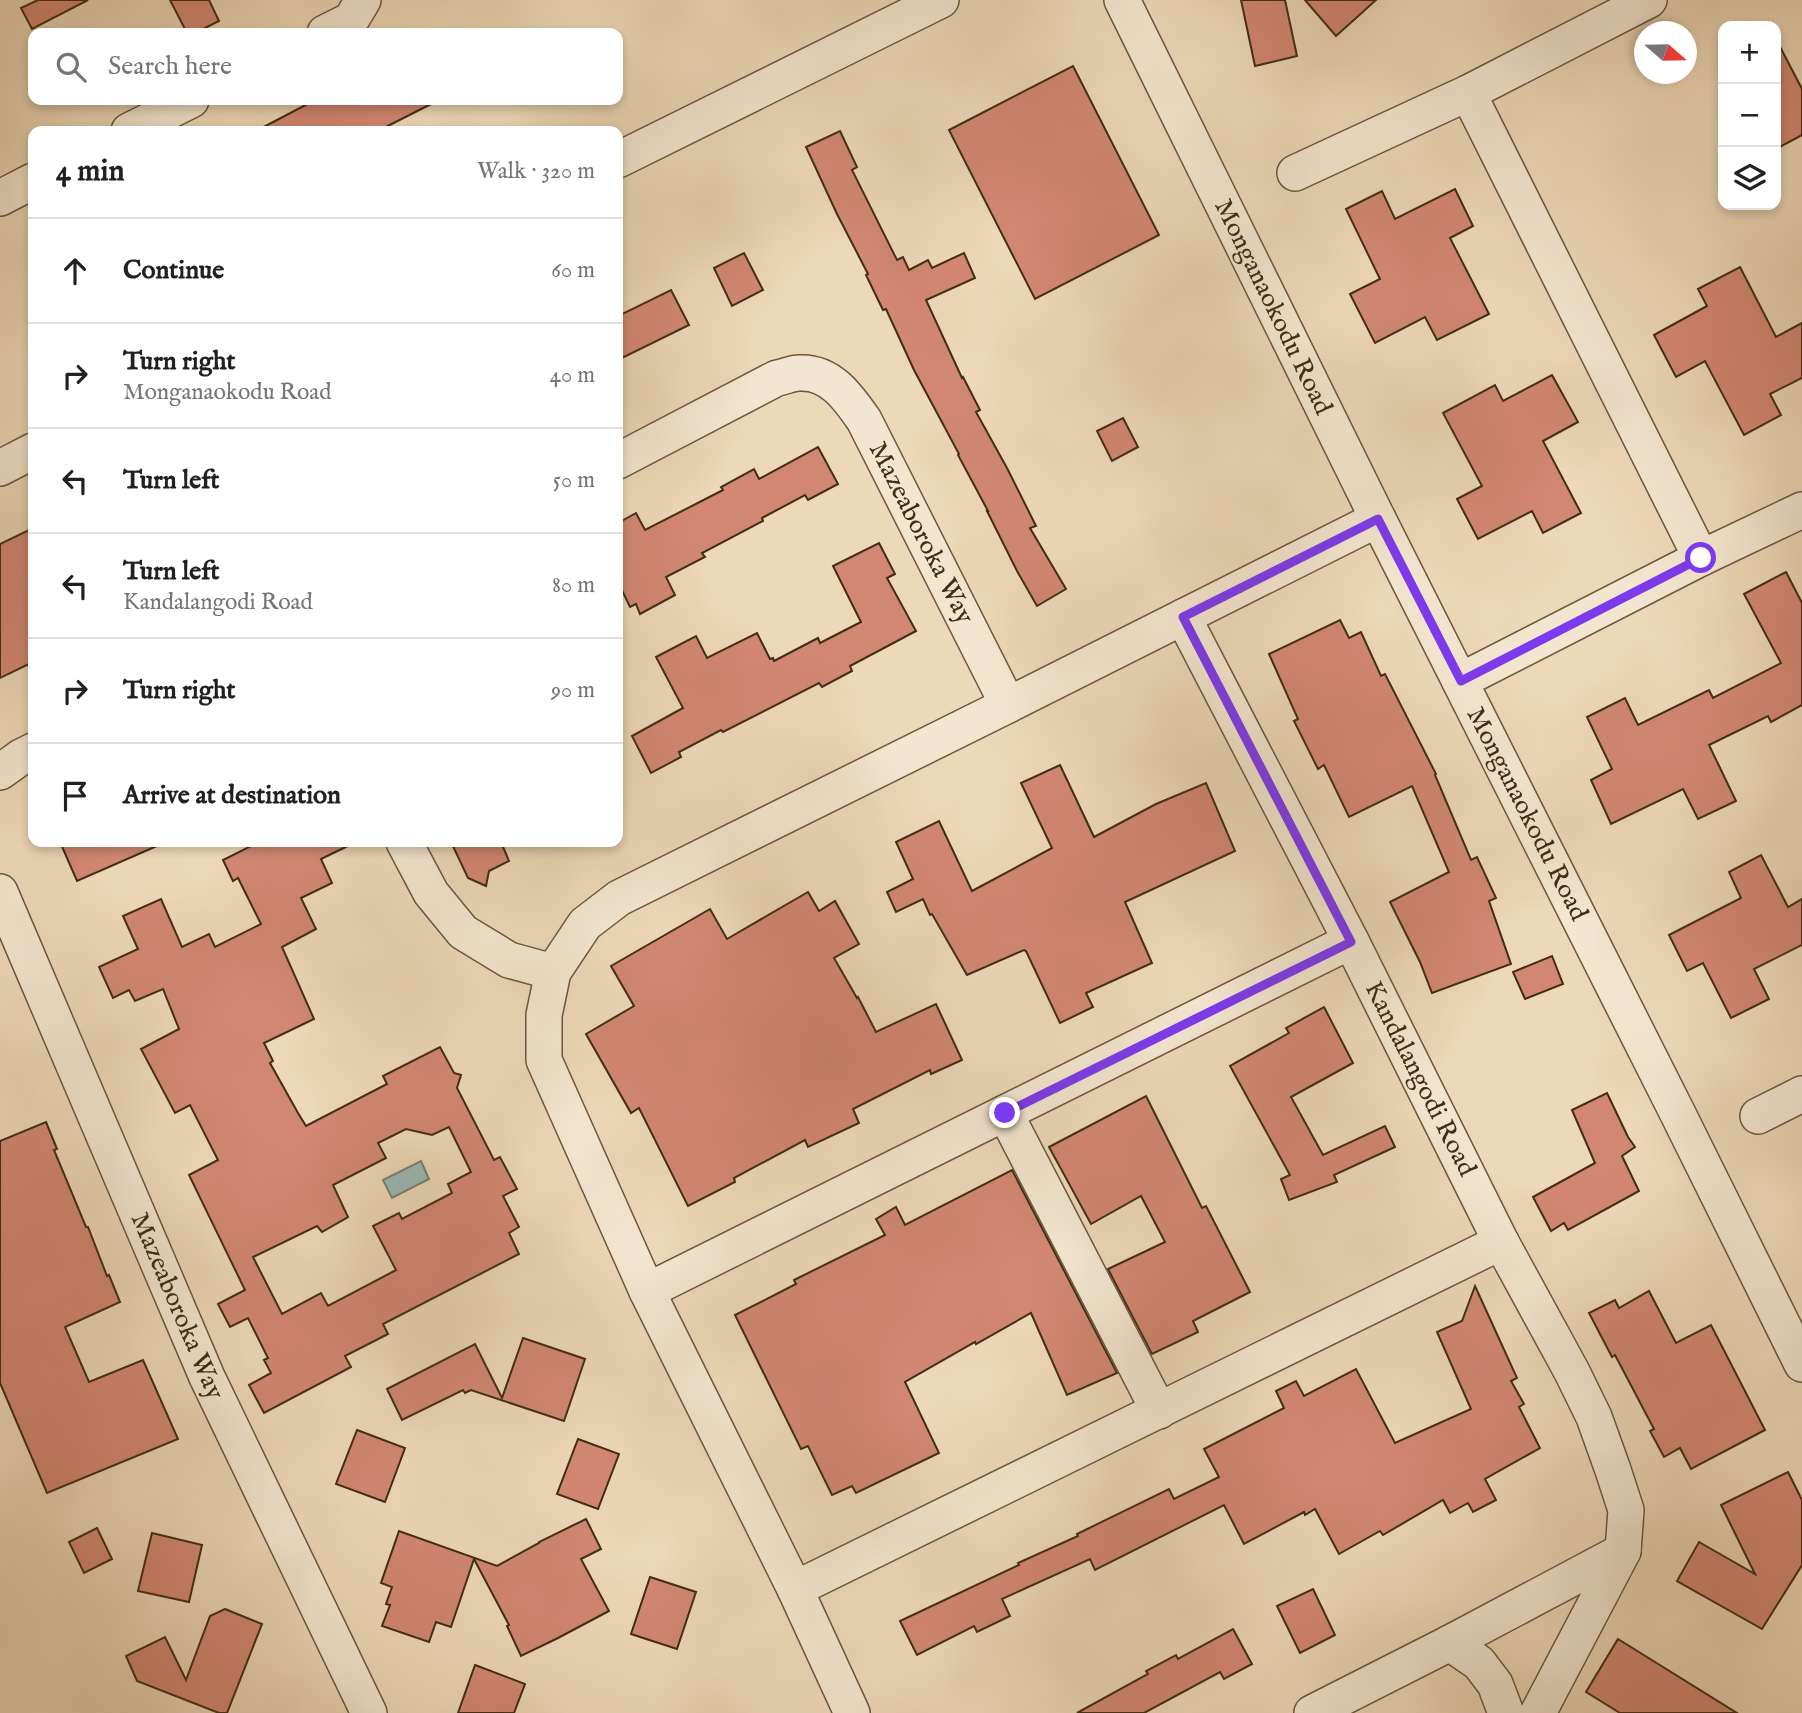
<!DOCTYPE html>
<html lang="en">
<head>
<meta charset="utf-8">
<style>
	:root { --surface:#fff; --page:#f6f6f6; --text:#202124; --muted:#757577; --line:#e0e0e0 }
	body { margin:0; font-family:"IM FELL English",serif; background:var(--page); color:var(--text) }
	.controls { position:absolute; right:21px; top:21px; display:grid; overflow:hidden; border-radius:14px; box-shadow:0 4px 10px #0003 }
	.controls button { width:63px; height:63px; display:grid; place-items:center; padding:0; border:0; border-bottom:2px solid var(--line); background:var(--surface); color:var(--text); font:35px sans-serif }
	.compass { position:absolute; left:1634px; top:21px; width:63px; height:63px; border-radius:50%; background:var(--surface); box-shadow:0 4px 10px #0003; rotate:110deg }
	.stop { position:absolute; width:21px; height:21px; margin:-16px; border:5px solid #7c3aed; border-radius:50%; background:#fff }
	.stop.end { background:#7c3aed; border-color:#fff; box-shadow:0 2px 7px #0008 }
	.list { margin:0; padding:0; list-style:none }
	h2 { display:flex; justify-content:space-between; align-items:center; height:91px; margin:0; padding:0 28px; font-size:30px }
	h2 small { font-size:23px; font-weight:400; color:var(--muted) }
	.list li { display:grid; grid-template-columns:46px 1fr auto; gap:21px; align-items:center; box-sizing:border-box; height:105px; padding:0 28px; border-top:2px solid var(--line) }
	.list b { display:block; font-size:26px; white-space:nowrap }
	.list p { margin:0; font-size:23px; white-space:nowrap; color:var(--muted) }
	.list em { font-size:23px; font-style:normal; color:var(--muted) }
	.icon { flex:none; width:38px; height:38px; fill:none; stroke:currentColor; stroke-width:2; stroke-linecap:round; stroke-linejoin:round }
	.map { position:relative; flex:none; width:1802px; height:1713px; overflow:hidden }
	.search { position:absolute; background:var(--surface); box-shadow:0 4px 10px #0003; left:28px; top:28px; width:595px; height:77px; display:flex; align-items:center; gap:18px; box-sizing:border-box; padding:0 24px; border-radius:14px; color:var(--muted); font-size:26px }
	.panel { position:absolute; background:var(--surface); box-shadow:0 4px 10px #0003; left:28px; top:126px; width:595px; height:721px; border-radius:14px }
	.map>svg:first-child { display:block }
</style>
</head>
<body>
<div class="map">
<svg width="1802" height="1713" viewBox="0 0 1802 1713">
	<rect width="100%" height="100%" fill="#edd8b7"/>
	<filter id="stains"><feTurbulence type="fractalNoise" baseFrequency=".00286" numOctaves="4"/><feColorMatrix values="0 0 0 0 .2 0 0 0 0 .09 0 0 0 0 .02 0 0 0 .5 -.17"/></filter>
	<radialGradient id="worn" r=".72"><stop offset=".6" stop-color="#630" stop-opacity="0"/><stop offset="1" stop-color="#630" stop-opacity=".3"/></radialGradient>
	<!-- water -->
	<path fill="#9ab9b5" stroke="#768175" stroke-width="2" d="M421 1161 429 1179 392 1198 383 1180Z"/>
	<!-- building -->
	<g fill="#d28772" stroke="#3f2d15" stroke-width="2" fill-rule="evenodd">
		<path d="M38 0H88L32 29 21 8Z"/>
		<path d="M170 0H209L219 21 195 33H187Z"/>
		<path d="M1241 0H1285L1297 56 1255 66Z"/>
		<path d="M1305 0H1376L1336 36Z"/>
		<path d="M1776 39 1802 89V135L1776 149Z"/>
		<path d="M1073 66 1159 235 1035 299 949 130Z"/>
		<path d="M315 100H439L378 131H256Z"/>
		<path d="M840 131 857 167 852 170 897 260 903 257 909 270 928 260 932 268 964 253 975 278 926 300 962 378 963 377 980 410 976 412 1007 468 1036 526 1030 528 1066 589 1037 606 1017 571 987 511H988L958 455 959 454 914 370 886 309 883 310 866 275 868 274 837 214 806 147Z"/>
		<path d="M1455 189 1473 226 1450 238 1489 314 1437 340 1425 317 1375 343 1350 294 1380 279 1346 209 1382 191 1395 219Z"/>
		<path d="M744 253 763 290 732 306 714 268Z"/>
		<path d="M1740 267 1776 337 1802 323V378L1770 394 1781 415 1744 435 1705 361 1676 377 1654 335 1707 306 1698 289Z"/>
		<path d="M671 290 689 325 618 360V316Z"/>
		<path d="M1552 375 1578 422 1543 441 1581 513 1543 533 1532 511 1478 539 1457 499 1482 486 1443 413 1495 385 1503 401Z"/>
		<path d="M1123 418 1138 447 1112 461 1097 431Z"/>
		<path d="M818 447 838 484 808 500 805 495 762 518 763 521 702 553 705 557 666 577 675 595 640 614 636 604 630 607 618 582V523L636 513 645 530 723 490 721 487 754 469 759 479Z"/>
		<path d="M33 528V662L0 678V544Z"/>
		<path d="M879 543 895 574 887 578 916 631 850 666 852 671 822 687 819 683 723 732 721 730 679 752 681 757 651 773 632 736 683 708 656 657 696 636 707 658 757 633 770 659 773 658 774 661 818 638 820 643 861 622 833 566Z"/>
		<path d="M1786 572 1802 603V705L1771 722 1768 716 1709 745 1736 801 1698 819 1683 789 1611 824 1591 780 1612 769 1587 717 1625 698 1638 725 1709 690 1713 698 1781 663 1744 594Z"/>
		<path d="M1340 620 1349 638 1361 632 1381 676 1385 674 1436 774 1435 775 1471 860 1477 857 1496 898 1489 901 1511 964 1432 993 1420 962 1390 902 1449 872 1412 786 1349 817 1324 765 1318 769 1294 721 1298 719 1269 654Z"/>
		<path d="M1060 765 1094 837 1156 804 1206 783 1235 851 1125 902 1152 963 1086 993 1093 1007 1060 1023 1026 951 1024 950 967 975 932 914 930 915 923 899 896 912 887 892 913 879 896 842 939 821 972 891 1052 848 1021 783Z"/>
		<path d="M60 842H166L77 881Z"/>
		<path d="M259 842H356L321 859 332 883 301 898 316 929 282 947 314 1019 264 1043 273 1061 270 1063 298 1113 306 1126 387 1084 383 1076 440 1047 454 1073 461 1075 457 1088 494 1160 500 1157 517 1189 503 1196 519 1227 509 1233 519 1254 383 1324 388 1334 345 1356 351 1367 264 1413 249 1385 271 1373 264 1360 268 1358 248 1318 230 1327 218 1304 245 1290 189 1175 218 1160 190 1105 175 1113 141 1049 179 1029 163 989 135 1001 129 990 113 998 99 967 138 949 123 916 161 899 182 947 209 934 215 947 261 924 238 878 233 881 223 860ZM449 1127 471 1172 448 1184 452 1193 402 1219 399 1213 373 1226 396 1270 328 1306 321 1293 282 1314 253 1257 317 1226 322 1232 348 1217 333 1185 386 1158 378 1143 406 1129 432 1135Z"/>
		<path d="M451 842H501L509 861 489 871 486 886 468 878Z"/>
		<path d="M1761 855 1788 907 1802 899V945L1754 969 1769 999 1731 1018 1703 963 1687 971 1669 935 1741 898 1729 872Z"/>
		<path d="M808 892 819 911 835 901 859 944 834 958 857 998 858 997 876 1032 936 1004 962 1060 931 1074 930 1070 853 1109 859 1123 808 1147 805 1140 734 1178 735 1182 688 1206 639 1108 631 1113 586 1034 634 1006 611 966 710 909 727 939Z"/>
		<path d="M1552 956 1563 984 1525 999 1513 972Z"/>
		<path d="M1324 1007 1353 1063 1291 1097 1323 1155 1385 1126 1395 1147 1334 1175 1337 1182 1289 1200 1281 1179 1290 1175 1230 1066 1289 1033 1286 1028Z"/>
		<path d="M1607 1093 1628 1137 1635 1147 1622 1156 1639 1191 1568 1230 1564 1223 1551 1231 1533 1197 1595 1163 1572 1110Z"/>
		<path d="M1146 1096 1202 1208 1206 1206 1250 1292 1193 1321 1198 1332 1152 1354 1108 1269 1165 1242 1141 1196 1091 1224 1049 1147Z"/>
		<path d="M46 1122 57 1149 54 1150 86 1227H88L107 1276 109 1275 120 1302 65 1327 89 1382 143 1360 178 1439 47 1493 0 1383V1141Z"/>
		<path d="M1012 1170 1117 1373 1067 1395 1031 1313 976 1344 975 1342 905 1382 939 1453 856 1493 852 1486 832 1495 808 1446 801 1449 735 1315 796 1284 794 1280 885 1235 876 1219 896 1207 905 1225Z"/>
		<path d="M1475 1286 1517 1378 1511 1381 1524 1404 1519 1407 1540 1448 1485 1479 1496 1500 1473 1512 1468 1503 1450 1513 1443 1500 1383 1535 1380 1531 1339 1554 1315 1509 1305 1515 1304 1512 1244 1544 1224 1505 1095 1570 1090 1559 1002 1599 1010 1616 977 1632 974 1626 917 1655 900 1621 1019 1565 1018 1563 1078 1536 1077 1534 1169 1489 1174 1499 1219 1477 1204 1449 1284 1408 1276 1391 1296 1381 1304 1396 1356 1369 1395 1443 1471 1409 1437 1332 1462 1321Z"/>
		<path d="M1649 1291 1676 1343 1711 1325 1765 1430 1691 1469 1680 1448 1664 1457 1650 1431 1654 1429 1615 1355 1612 1357 1589 1313 1615 1300 1619 1308Z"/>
		<path d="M523 1338 585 1359 564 1421 471 1390 465 1393 463 1390 402 1420 387 1389 475 1344 502 1398Z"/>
		<path d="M357 1430 405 1448 385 1502 336 1484Z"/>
		<path d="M578 1439 619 1454 598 1509 557 1494Z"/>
		<path d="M1788 1472 1802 1500V1565L1762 1629 1677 1581 1699 1542 1755 1574 1721 1505Z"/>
		<path d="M586 1519 601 1549 581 1559 609 1611 558 1638 521 1656 507 1626 509 1625 474 1559 451 1627 436 1622 429 1642 382 1626 390 1605 386 1604 392 1587 381 1583 399 1531 497 1566 539 1543V1542Z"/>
		<path d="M97 1528 112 1559 84 1573 69 1542Z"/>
		<path d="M152 1533 202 1545 189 1602 138 1591Z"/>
		<path d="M650 1577 696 1592 677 1649 631 1634Z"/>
		<path d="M1313 1589 1335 1635 1300 1653 1277 1606Z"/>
		<path d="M225 1609 262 1624 227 1713H219L137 1681 126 1656 165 1637 186 1680 210 1616Z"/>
		<path d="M1233 1629 1252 1664 1224 1679 1220 1672 1144 1713H1077L1148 1674 1146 1671 1176 1655 1178 1659Z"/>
		<path d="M1618 1639 1737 1713H1620L1586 1692Z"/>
		<path d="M475 1665 525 1684 514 1713H458Z"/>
	</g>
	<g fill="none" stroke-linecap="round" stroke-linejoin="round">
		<defs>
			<g id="minor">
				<path d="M1122 0 1378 519 1677 1112 1802 1364"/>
				<path d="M325 33 351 20 363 0"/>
				<path d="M1468 93 1701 558"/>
				<path d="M129 131 191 100"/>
				<path d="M618 160 941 0"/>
				<path d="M1295 173 1468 93 1649 0"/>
				<path d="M0 198 33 181"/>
				<path d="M618 461 777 378C784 377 792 373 799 373 830 371 848 397 864 420L1008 705"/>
				<path d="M0 468 33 451"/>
				<path d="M1183 617 1351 941 1501 1242 1572 1372 1594 1417 1613 1470 1626 1510 1623 1551 1538 1713"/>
				<path d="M1460 681 1701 558 1802 510"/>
				<path d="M0 772 21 757 33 751"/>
				<path d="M404 842 431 893 463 932 509 960 553 972"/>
				<path d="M0 892 207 1377 369 1713"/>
				<path d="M1005 1113 1159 1411"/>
				<path d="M1758 1116 1802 1094"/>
				<path d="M647 1291 1351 941"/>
				<path d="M795 1589 1501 1242"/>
				<path d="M1450 1643 1479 1663 1495 1684 1506 1713"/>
				<path d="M852 1713 795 1589 647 1291 544 1060V1015L553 972 585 924 619 898 1008 705 1378 519"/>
				<path d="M1312 1713 1450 1643 1623 1551"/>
			</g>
		</defs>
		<!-- minor casing -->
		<use href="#minor" stroke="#6a583e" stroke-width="38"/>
		<!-- minor -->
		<use href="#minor" stroke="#f3e6d0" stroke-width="35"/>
	</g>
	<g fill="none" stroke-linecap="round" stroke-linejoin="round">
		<!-- route -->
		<path stroke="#7c3aed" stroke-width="9" d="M1005 1113 1351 942 1183 617 1378 519 1461 681 1701 558"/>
	</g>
	<g text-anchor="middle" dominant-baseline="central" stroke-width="5" stroke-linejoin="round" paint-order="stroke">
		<!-- street labels -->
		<g font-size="26" fill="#3f2d15" stroke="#f3e6d0">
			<text transform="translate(1273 307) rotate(64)">Monganaokodu Road</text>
			<text transform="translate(921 533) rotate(63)">Mazeaboroka Way</text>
			<text transform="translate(1527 814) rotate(63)">Monganaokodu Road</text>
			<text transform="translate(1420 1079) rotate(63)">Kandalangodi Road</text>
			<text transform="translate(177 1306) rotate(67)">Mazeaboroka Way</text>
		</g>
	</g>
	<rect width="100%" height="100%" filter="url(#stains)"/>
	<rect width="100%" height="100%" fill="url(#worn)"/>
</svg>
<div class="controls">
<button>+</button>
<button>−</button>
<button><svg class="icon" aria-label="layers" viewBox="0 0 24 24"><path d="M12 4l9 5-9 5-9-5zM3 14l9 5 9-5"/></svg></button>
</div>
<svg class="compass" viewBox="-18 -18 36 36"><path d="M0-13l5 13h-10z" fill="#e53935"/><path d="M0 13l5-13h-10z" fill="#757577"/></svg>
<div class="stop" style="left:1701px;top:558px"></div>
<div class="stop end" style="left:1005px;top:1113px"></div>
<div class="search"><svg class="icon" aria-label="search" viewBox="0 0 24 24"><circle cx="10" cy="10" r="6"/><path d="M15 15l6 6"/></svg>Search here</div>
<section class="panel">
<h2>4 min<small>Walk · 320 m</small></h2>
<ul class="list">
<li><svg class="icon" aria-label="ahead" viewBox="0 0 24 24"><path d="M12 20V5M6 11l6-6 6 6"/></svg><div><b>Continue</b></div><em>60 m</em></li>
<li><svg class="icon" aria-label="right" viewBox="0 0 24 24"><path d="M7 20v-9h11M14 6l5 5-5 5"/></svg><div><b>Turn right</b><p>Monganaokodu Road</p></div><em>40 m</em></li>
<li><svg class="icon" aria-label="left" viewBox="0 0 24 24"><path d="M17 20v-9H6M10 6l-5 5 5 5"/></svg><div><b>Turn left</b></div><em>50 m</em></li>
<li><svg class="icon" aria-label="left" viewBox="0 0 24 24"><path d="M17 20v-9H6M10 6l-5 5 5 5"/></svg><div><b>Turn left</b><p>Kandalangodi Road</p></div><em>80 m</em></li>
<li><svg class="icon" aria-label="right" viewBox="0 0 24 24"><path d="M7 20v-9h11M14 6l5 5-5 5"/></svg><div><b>Turn right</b></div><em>90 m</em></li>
<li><svg class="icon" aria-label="arrive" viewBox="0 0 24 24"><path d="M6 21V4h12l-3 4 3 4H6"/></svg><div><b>Arrive at destination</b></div></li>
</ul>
</section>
</div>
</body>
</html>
